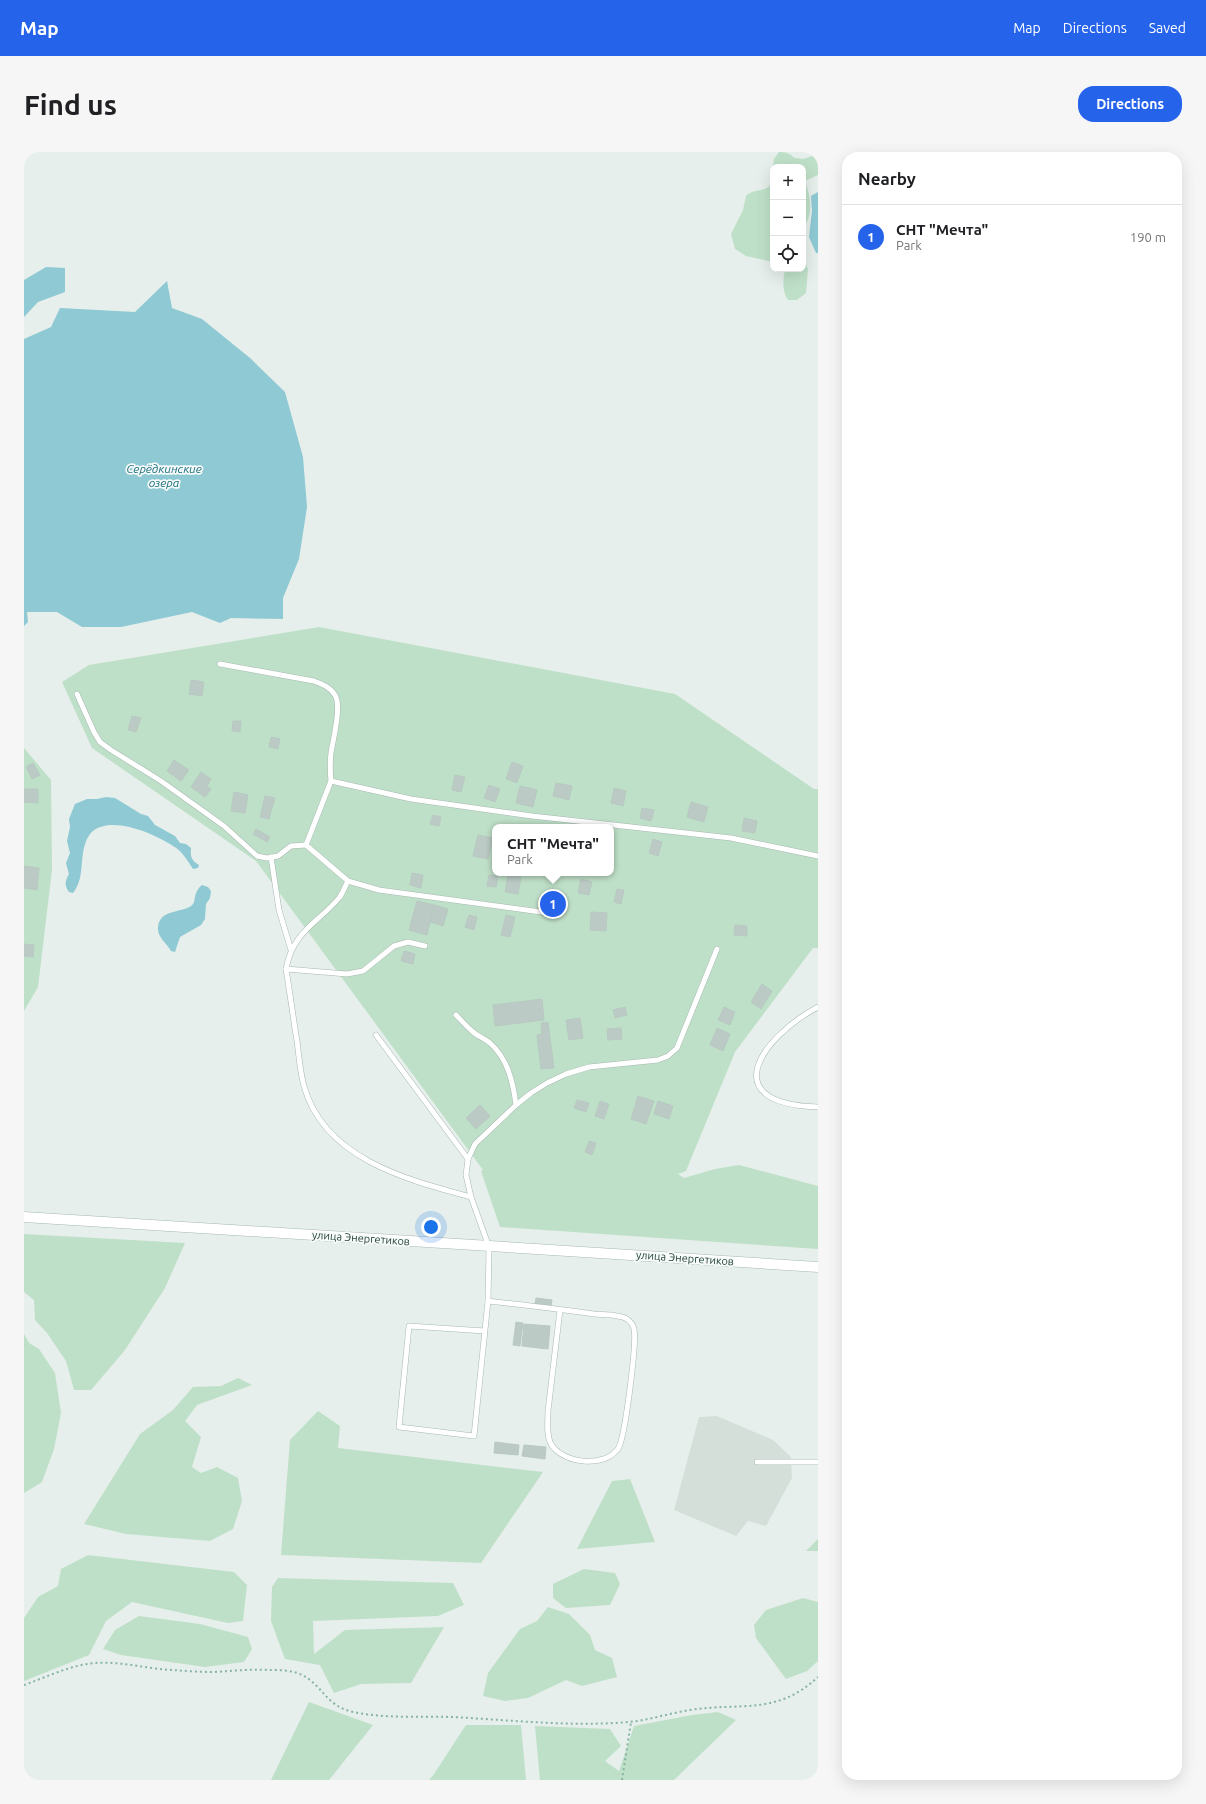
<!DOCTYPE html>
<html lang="en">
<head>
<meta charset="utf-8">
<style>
	:root { --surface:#fff; --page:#f6f6f6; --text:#202124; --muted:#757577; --line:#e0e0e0; --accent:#2563eb }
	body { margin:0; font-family:Ubuntu,sans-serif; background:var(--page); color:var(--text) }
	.controls { position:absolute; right:12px; top:12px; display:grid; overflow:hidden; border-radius:8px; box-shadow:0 4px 16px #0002 }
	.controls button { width:36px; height:36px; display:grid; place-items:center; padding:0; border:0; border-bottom:1px solid var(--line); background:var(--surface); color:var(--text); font:20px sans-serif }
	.you { position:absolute; left:407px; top:1075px; width:14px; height:14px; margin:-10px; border:3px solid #fff; border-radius:50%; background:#1a73e8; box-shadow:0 0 0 6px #1a73e833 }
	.badge { display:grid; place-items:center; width:26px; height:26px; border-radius:50%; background:var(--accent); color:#fff; font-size:13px; font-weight:700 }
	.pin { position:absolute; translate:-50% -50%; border:2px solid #fff; box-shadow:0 1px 4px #0006 }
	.popup { position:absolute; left:468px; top:672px; width:122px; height:52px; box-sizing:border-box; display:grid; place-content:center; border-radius:8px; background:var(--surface); filter:drop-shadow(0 1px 3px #0005); font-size:13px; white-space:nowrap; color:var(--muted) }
	.popup b { font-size:15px; color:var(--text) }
	.popup::after { content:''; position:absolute; left:50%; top:100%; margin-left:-8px; border:8px solid transparent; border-top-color:var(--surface) }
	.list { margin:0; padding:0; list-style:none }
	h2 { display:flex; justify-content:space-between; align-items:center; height:52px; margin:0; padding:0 16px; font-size:17px }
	h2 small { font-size:13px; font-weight:400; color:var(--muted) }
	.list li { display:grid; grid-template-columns:26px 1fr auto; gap:12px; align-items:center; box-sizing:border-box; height:64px; padding:0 16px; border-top:1px solid var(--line) }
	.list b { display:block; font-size:15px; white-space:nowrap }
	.list p { margin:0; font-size:13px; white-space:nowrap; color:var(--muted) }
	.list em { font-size:13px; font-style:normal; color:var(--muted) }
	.icon { flex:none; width:22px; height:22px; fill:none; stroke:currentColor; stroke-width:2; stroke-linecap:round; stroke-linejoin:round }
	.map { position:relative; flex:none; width:794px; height:1628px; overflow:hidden; border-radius:16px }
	header { display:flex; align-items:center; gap:24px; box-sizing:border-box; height:56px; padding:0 20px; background:var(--accent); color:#fff }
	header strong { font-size:19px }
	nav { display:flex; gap:22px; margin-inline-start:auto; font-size:14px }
	.intro { display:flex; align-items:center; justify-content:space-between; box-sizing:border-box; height:96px; padding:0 24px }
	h1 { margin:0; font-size:28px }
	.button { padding:10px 18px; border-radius:16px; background:var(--accent); color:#fff; font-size:14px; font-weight:700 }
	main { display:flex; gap:24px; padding:0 24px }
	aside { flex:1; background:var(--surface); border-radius:16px; box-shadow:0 4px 16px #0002 }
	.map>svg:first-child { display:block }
</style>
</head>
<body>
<header>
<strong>Map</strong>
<nav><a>Map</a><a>Directions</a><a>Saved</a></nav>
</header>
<div class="intro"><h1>Find us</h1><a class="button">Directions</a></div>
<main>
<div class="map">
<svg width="794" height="1628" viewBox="0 0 794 1628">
	<rect width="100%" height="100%" fill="#e6efeb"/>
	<!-- built -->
	<path fill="#d4dfda" d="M693 1264 749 1288 767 1305 768 1326 742 1374 724 1369 712 1384 650 1358 675 1265Z"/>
	<!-- green -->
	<g fill="#bfe0c8" fill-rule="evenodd">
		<path d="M755 0C762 0 766 1 770 6L779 7 794 2V23L781 29C786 44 789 55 783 70L779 73V15H749V110L722 104 711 97 707 82 719 58 722 44C729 37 741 40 746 33L750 7Z"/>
		<path d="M779 104 784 117 782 141 773 148H764C758 140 759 127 761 117H779Z"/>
		<path d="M295 475 651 542 790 637H794V796H789L711 900 662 1019 654 1022 660 1026 691 1017 715 1013 794 1034V1097L476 1075 457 1019 459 1018 232 709 68 596 38 530 65 513ZM471 675H587V721H471Z"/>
		<path d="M0 596 27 628 28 718 14 835 0 859Z"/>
		<path d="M0 1082 161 1091 141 1136 101 1198 67 1238H50L42 1209 23 1181 11 1168 10 1148 0 1140Z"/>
		<path d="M0 1182 5 1191 15 1197 31 1221 37 1261 30 1297 18 1330 0 1341Z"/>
		<path d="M214 1226 228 1233 173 1253 161 1269 177 1285 168 1315 177 1321 193 1315 214 1326 218 1349 209 1377 186 1389 102 1382 60 1372 116 1282 149 1258 169 1235 197 1234Z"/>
		<path d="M294 1259 316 1274 314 1296 519 1320 457 1411 257 1403 266 1288Z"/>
		<path d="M606 1327 631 1390 553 1397 588 1329Z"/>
		<path d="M794 1387V1399H782Z"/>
		<path d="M64 1403 210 1420 223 1433 219 1469 204 1471 108 1450 82 1469 65 1503 0 1529V1466L14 1445 34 1434 37 1417Z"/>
		<path d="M560 1417 591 1421 596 1432 586 1453 542 1456 529 1446V1432Z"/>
		<path d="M254 1426 429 1431 440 1453 414 1464 289 1469 290 1502 321 1478 420 1475 387 1531 337 1532 310 1541 296 1513 261 1507 247 1469 248 1435Z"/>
		<path d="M779 1446 794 1450V1509L783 1519 762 1527 732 1486 730 1473 742 1458Z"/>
		<path d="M524 1455 545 1462 566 1483 571 1498 588 1506 593 1525 558 1534 542 1528 504 1546 481 1549 459 1544 464 1521 496 1477 513 1469Z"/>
		<path d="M115 1464 176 1472 224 1485 228 1497 220 1510 181 1515 97 1503 79 1497 91 1478Z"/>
		<path d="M285 1550 349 1573 305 1628H247Z"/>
		<path d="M694 1560 712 1568 650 1628H516L511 1574 586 1577 597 1594 581 1609 595 1619 610 1574 668 1563Z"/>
		<path d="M442 1573H497L502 1628H405L410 1622Z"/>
	</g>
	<!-- water -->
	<g fill="#8ec9d4">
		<path d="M794 40V101H792L785 85 788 59 787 44Z"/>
		<path d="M22 115 41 116V140L14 150 0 165V128Z"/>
		<path d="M143 129 148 156 178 167 226 206 261 240 279 305 283 355 275 407 259 446V467L207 466 196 471 168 460 97 475H58L33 460H3L4 470 0 474V187L27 175 36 156 111 160Z"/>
		<path d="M82 645 91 646 117 662 124 664 131 673 151 684 156 691 162 692 167 696C166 705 168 709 175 713L174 716 169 717C164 709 158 699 149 694 131 682 84 661 66 682 53 700 63 724 49 741L45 740C40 733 41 729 45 722L42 711 46 701 43 689 46 675 45 667 51 652 63 647H73Z"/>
		<path d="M178 733 184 735 187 739 186 746 182 752 181 767 177 773 156 785 151 800 147 799C144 793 139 790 136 784 134 781 134 778 134 775 136 757 157 761 167 754 173 751 168 741 178 733Z"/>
	</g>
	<!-- building -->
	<g fill="#bbcac4" stroke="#b8c9c2">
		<path d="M167 528 180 530 178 544 165 542Z"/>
		<path d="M108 564 117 566 112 580 104 578Z"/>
		<path d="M209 569H217L216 580 208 579Z"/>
		<path d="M247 585 256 587 254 597 245 595Z"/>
		<path d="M150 608 165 618 157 629 143 619Z"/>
		<path d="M488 610 499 614 493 631 482 627Z"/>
		<path d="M9 611 16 623 8 627 2 615Z"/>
		<path d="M177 620 187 627 183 634 187 637 181 645 167 635Z"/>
		<path d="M431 623 441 625 437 640 428 638Z"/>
		<path d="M532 631 548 634 545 648 529 644Z"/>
		<path d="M465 633 476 637 471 650 460 646Z"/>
		<path d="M496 634 513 638 509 655 492 651Z"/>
		<path d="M590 636 602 639 599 654 587 651Z"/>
		<path d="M0 637H14V651L0 650Z"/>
		<path d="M210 640 224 643 221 661 207 659Z"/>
		<path d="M241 644 251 646 245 667 236 665Z"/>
		<path d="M667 650 684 655 680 670 663 665Z"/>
		<path d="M618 656 630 658 627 669 616 666Z"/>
		<path d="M409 663 417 665 415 674 406 672Z"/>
		<path d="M720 666 733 669 731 681 718 679Z"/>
		<path d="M232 677 246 685 243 690 229 682Z"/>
		<path d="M454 683 469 686 464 707 449 704Z"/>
		<path d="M629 687 638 690 634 704 625 701Z"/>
		<path d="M0 714 15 716 13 738 0 736Z"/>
		<path d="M388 721 399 723 397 736 386 733Z"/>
		<path d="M465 723 474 724 472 735 463 734Z"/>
		<path d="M484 723 497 725 494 742 481 740Z"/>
		<path d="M557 727 568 730 565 743 554 741Z"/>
		<path d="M593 737 600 738 597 752 590 750Z"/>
		<path d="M393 749 410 753 403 783 385 778Z"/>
		<path d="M410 753 424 757 419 774 406 770Z"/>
		<path d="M567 760 583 761 582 779 566 778Z"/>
		<path d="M445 763 453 765 450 778 441 775Z"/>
		<path d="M482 763 491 765 486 785 477 783Z"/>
		<path d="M711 773 723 774V784L710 783Z"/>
		<path d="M0 792 10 793 9 805 0 804Z"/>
		<path d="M380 799 391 802 389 812 377 809Z"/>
		<path d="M738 832 748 839 737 857 727 850Z"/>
		<path d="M518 847 520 868 471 874 469 853Z"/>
		<path d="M601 855 603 863 591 866 589 858Z"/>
		<path d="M700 855 711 860 706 873 694 868Z"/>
		<path d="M556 866 559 886 545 888 542 868Z"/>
		<path d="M524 870 530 916 517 917 513 883 518 882 517 871Z"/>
		<path d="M597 876 598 887 584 888 583 877Z"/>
		<path d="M693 876 706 882 699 899 686 893Z"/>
		<path d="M614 944 630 949 622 972 607 967Z"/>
		<path d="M553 948 565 951 562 960 550 956Z"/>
		<path d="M576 949 585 952 580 967 571 964Z"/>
		<path d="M634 949 649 954 645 967 630 962Z"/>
		<path d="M456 953 466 964 452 977 442 966Z"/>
		<path d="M565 989 572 991 568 1003 561 1000Z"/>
		<path d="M512 1146 528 1148 527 1154 511 1152Z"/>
		<path d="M492 1170 499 1171 496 1194 489 1193Z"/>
		<path d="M500 1172 526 1174 524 1197 498 1194Z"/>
		<path d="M471 1290 495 1293 494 1303 470 1301Z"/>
		<path d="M500 1293 522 1295 521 1307 498 1304Z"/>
	</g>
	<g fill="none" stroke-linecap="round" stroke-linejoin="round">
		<defs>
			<g id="lane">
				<path d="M196 512 290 529C298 532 306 535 311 543 318 554 309 587 307 601 306 610 306 619 307 629"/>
				<path d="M53 542 70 580 76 590 87 598 137 629 200 674 233 704 243 706 254 704 267 694 282 693"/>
				<path d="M247 705 255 758 267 798"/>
				<path d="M324 729C321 734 319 741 315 746 293 772 269 779 262 817 266 841 269 865 273 889 275 904 276 920 280 934 300 1007 384 1028 447 1045"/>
				<path d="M532 762 355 738 324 729 282 693 307 629 387 647 508 664 707 686 794 704"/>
				<path d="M262 817 323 822 339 819 370 794 384 790 401 794"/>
				<path d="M794 855C736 886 691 952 794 955"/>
				<path d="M432 863C437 868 442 874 448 879 453 884 460 886 466 891 484 907 489 930 492 953"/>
				<path d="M352 883 444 1007"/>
				<path d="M464 1149C499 1153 535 1157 570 1162 579 1163 595 1162 603 1167 606 1169 609 1173 610 1177 613 1190 601 1287 594 1297 580 1316 539 1312 527 1292 522 1283 524 1269 524 1259L536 1158"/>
				<path d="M461 1179 385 1174 375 1275 450 1284 464 1149 465 1095 447 1045 442 1023 444 1007 451 992 492 953 507 941 523 931 542 922 565 915 634 908 644 904 653 896 693 797"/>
				<path d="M733 1310H794"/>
			</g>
			<path id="street" d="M0 1065C265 1082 529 1097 794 1115"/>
		</defs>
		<!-- lane casing -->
		<use href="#lane" stroke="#a8b8b2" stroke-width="6"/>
		<!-- street casing -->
		<use href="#street" stroke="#a8b8b2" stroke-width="11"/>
		<!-- path -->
		<g stroke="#86b3a5" stroke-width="2" stroke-dasharray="2 3" stroke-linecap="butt">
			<path d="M0 1533C23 1525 46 1513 71 1511 97 1509 123 1517 149 1518 162 1519 176 1520 190 1520 208 1519 225 1517 244 1518 255 1518 270 1518 280 1524 298 1534 302 1552 325 1559 357 1567 395 1564 428 1565 487 1568 546 1575 605 1570 626 1568 646 1561 666 1558 717 1550 752 1564 794 1525"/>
			<path d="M598 1628 607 1570"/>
		</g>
		<!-- lane -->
		<use href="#lane" stroke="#fff" stroke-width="5"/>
		<!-- street -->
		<use href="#street" stroke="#fff" stroke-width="10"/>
	</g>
	<g text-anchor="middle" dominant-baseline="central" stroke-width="3.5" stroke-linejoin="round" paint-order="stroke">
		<!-- street labels -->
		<g font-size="11" fill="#24423a" stroke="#f7fbf9">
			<text transform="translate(337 1086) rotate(4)">улица Энергетиков</text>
			<text transform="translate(661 1106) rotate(4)">улица Энергетиков</text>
		</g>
		<!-- water labels -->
		<g font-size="12" font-style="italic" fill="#1c6f80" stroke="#f7fbf9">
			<text x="140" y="316">Серёдкинские<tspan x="140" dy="14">озера</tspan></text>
		</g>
	</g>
</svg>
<div class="controls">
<button>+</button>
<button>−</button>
<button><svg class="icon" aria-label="locate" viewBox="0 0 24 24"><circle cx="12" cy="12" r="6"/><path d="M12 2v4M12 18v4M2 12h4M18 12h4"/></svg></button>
</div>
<div class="you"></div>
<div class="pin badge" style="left:529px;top:752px">1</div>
<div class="popup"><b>СНТ &quot;Мечта&quot;</b>Park</div>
</div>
<aside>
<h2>Nearby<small></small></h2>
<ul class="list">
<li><span class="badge">1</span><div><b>СНТ &quot;Мечта&quot;</b><p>Park</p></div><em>190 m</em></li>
</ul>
</aside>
</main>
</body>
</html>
